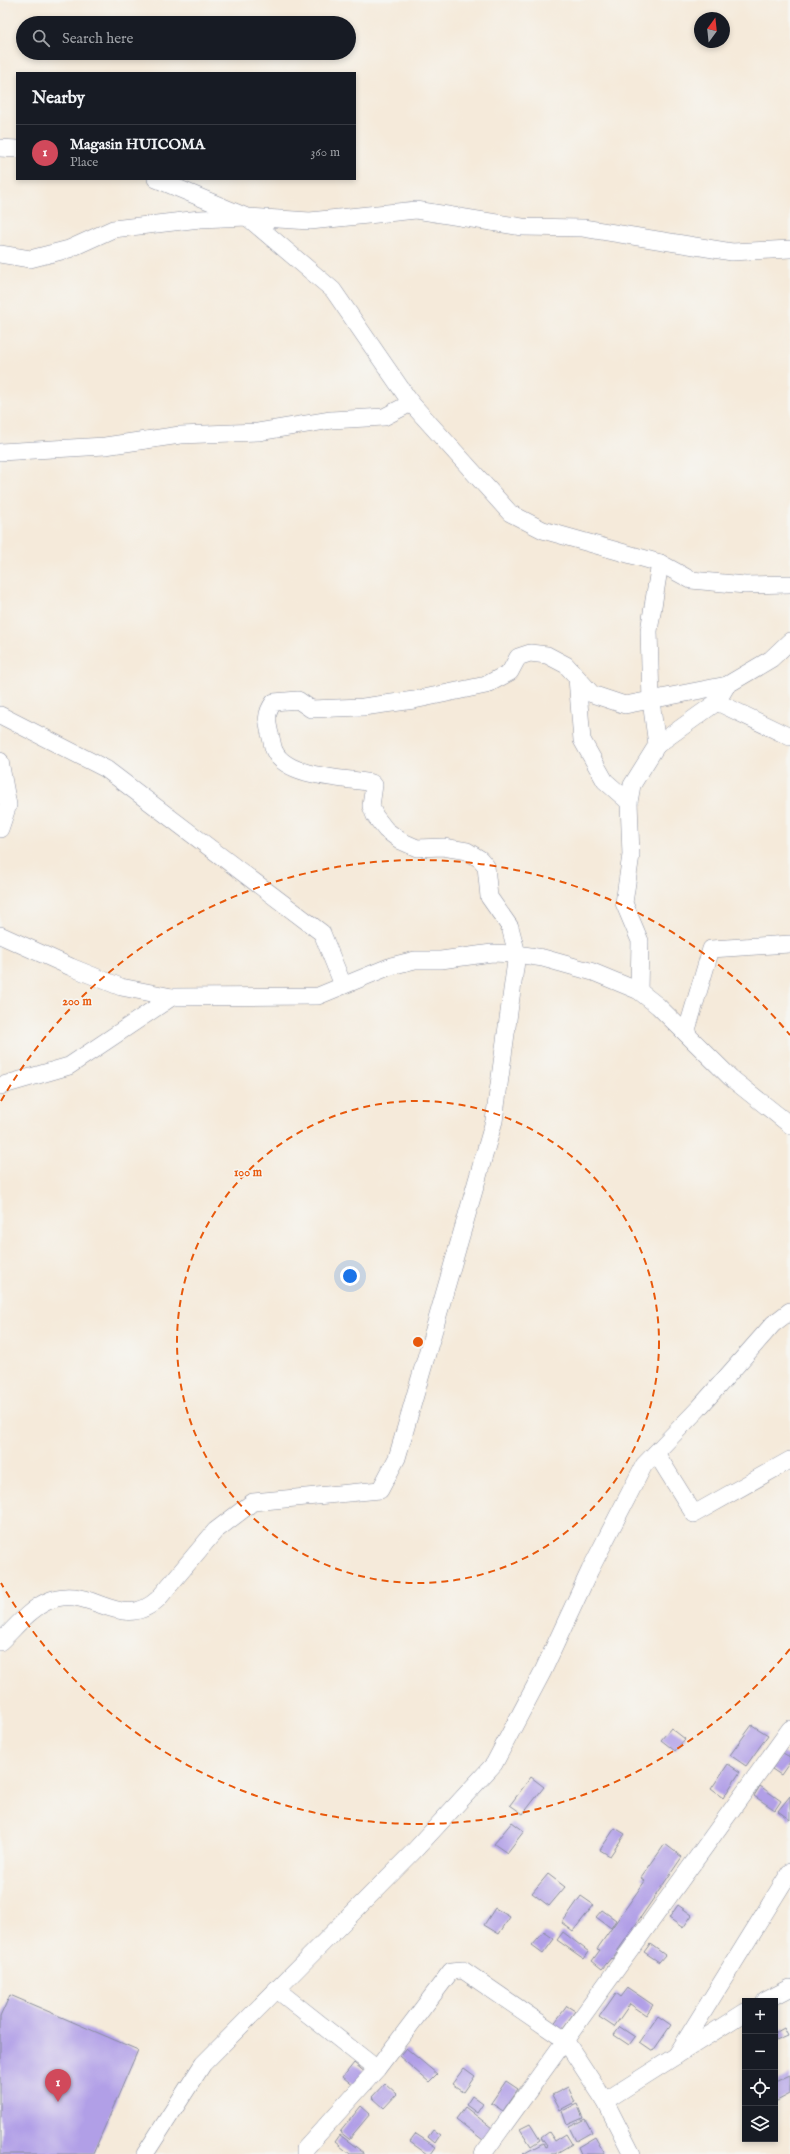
<!DOCTYPE html>
<html lang="en">
<head>
<meta charset="utf-8">
<style>
	:root { --surface:#171b24; --page:#20242c; --text:#f1f3f6; --muted:#9ea1a6; --line:#363941; --accent:#d1495b }
	body { margin:0; font-family:"IM FELL English",serif; background:var(--page); color:var(--text) }
	.controls { position:absolute; right:12px; bottom:12px; display:grid; overflow:hidden; border-radius:0px; box-shadow:0 2px 6px #0003 }
	.controls button { width:36px; height:36px; display:grid; place-items:center; padding:0; border:0; border-bottom:1px solid var(--line); background:var(--surface); color:var(--text); font:20px sans-serif }
	.compass { position:absolute; left:694px; top:12px; width:36px; height:36px; border-radius:50%; background:var(--surface); box-shadow:0 2px 6px #0003; rotate:15deg }
	.you { position:absolute; left:350px; top:1276px; width:14px; height:14px; margin:-10px; border:3px solid #fff; border-radius:50%; background:#1a73e8; box-shadow:0 0 0 6px #1a73e833 }
	.badge { display:grid; place-items:center; width:26px; height:26px; border-radius:50%; background:var(--accent); color:#fff; font-size:13px; font-weight:700 }
	.pin { position:absolute; translate:-50% -33px; filter:drop-shadow(0 1px 2px #0008) }
	.pin::after { content:''; position:absolute; top:21px; width:14px; height:12px; background:inherit; clip-path:polygon(0 0,100% 0,50% 100%) }
	.list { margin:0; padding:0; list-style:none }
	h2 { display:flex; justify-content:space-between; align-items:center; height:52px; margin:0; padding:0 16px; font-size:17px }
	h2 small { font-size:13px; font-weight:400; color:var(--muted) }
	.list li { display:grid; grid-template-columns:26px 1fr auto; gap:12px; align-items:center; box-sizing:border-box; height:56px; padding:0 16px; border-top:1px solid var(--line) }
	.list b { display:block; font-size:15px; white-space:nowrap }
	.list p { margin:0; font-size:13px; white-space:nowrap; color:var(--muted) }
	.list em { font-size:13px; font-style:normal; color:var(--muted) }
	.icon { flex:none; width:22px; height:22px; fill:none; stroke:currentColor; stroke-width:2; stroke-linecap:round; stroke-linejoin:round }
	.map { position:relative; flex:none; width:790px; height:2154px; overflow:hidden }
	.search { position:absolute; background:var(--surface); box-shadow:0 2px 6px #0003; left:16px; top:16px; width:340px; height:44px; display:flex; align-items:center; gap:10px; box-sizing:border-box; padding:0 14px; border-radius:22px; color:var(--muted); font-size:15px }
	.panel { position:absolute; background:var(--surface); box-shadow:0 2px 6px #0003; left:16px; top:72px; width:340px; height:108px; border-radius:0px }
	.map>svg:first-child { display:block }
</style>
</head>
<body>
<div class="map">
<svg width="790" height="2154" viewBox="0 0 790 2154">
	<rect width="100%" height="100%" fill="#f6f6f2"/>
	<filter id="ink" filterUnits="userSpaceOnUse"><feTurbulence type="fractalNoise" baseFrequency=".025" numOctaves="2"/><feDisplacementMap in="SourceGraphic" scale="8" xChannelSelector="R" yChannelSelector="G"/><feConvolveMatrix kernelMatrix="1 2 1 2 8 2 1 2 1" color-interpolation-filters="sRGB"/></filter>
	<filter id="wash" filterUnits="userSpaceOnUse"><feTurbulence type="fractalNoise" baseFrequency=".012" numOctaves="4" result="noise"/><feDisplacementMap in="SourceGraphic" scale="16" xChannelSelector="R" yChannelSelector="G"/><feGaussianBlur stdDeviation="0.9" result="paint"/><feColorMatrix in="noise" values="0 0 0 0 0 0 0 0 0 0 0 0 0 0 0 0 0 1.4 0 .05"/><feComposite in="paint" operator="in"/></filter>
	<g filter="url(#wash)">
		<rect width="100%" height="100%" fill="#f5eada"/>
		<g id="blocks">
			<!-- building -->
			<g fill="#b19fe7">
				<path d="M752 1725 768 1735 746 1766 730 1755Z"/>
				<path d="M671 1728 685 1739 675 1751 661 1740Z"/>
				<path d="M783 1753 790 1757V1762L781 1775 772 1769Z"/>
				<path d="M728 1764 740 1772 723 1798 711 1789Z"/>
				<path d="M531 1777 544 1787 523 1814 510 1805Z"/>
				<path d="M760 1786 781 1801 775 1810 754 1796Z"/>
				<path d="M790 1796V1820L778 1811Z"/>
				<path d="M512 1822 524 1831 507 1853 494 1844Z"/>
				<path d="M615 1828 625 1834 610 1856 600 1850Z"/>
				<path d="M665 1844 682 1857 612 1959 611 1958 602 1969 592 1961 600 1950 597 1949 645 1881 641 1878Z"/>
				<path d="M548 1874 565 1887 549 1906 532 1893Z"/>
				<path d="M581 1896 594 1905 573 1931 562 1923Z"/>
				<path d="M678 1905 692 1915 683 1928 669 1918Z"/>
				<path d="M495 1908 510 1917 499 1934 484 1925Z"/>
				<path d="M602 1910 616 1920 611 1928 596 1917Z"/>
				<path d="M544 1932 554 1939 543 1954 532 1946Z"/>
				<path d="M563 1932 589 1952 584 1959 557 1940Z"/>
				<path d="M650 1944 665 1955 659 1962 644 1952Z"/>
				<path d="M628 1988 653 2005 646 2015 630 2004 614 2027 599 2017 616 1993 621 1997Z"/>
				<path d="M10 1995 138 2050 93 2154H0V2017Z"/>
				<path d="M567 2006 575 2011 561 2031 553 2025Z"/>
				<path d="M658 2016 671 2025 653 2051 640 2042Z"/>
				<path d="M620 2027 635 2037 629 2045 614 2035Z"/>
				<path d="M784 2028 788 2036 776 2041 775 2033Z"/>
				<path d="M406 2048 437 2074 429 2082 399 2056Z"/>
				<path d="M354 2063 367 2074 355 2087 343 2077Z"/>
				<path d="M464 2068 475 2076 464 2092 452 2084Z"/>
				<path d="M790 2075V2094L775 2102V2082Z"/>
				<path d="M506 2081 518 2089 503 2111 491 2103Z"/>
				<path d="M385 2083 397 2094 384 2108 372 2097Z"/>
				<path d="M568 2087 575 2102 560 2110 552 2095Z"/>
				<path d="M472 2096 483 2104 477 2113 466 2105Z"/>
				<path d="M577 2104 583 2118 567 2125 562 2111Z"/>
				<path d="M361 2106 370 2114 349 2139 340 2132Z"/>
				<path d="M465 2107 492 2128 483 2140 456 2119Z"/>
				<path d="M585 2119 592 2132 576 2141 569 2127Z"/>
				<path d="M530 2124 540 2140 531 2146 520 2129Z"/>
				<path d="M433 2130 440 2135 435 2143 428 2137Z"/>
				<path d="M549 2132 555 2141 566 2134 572 2144 555 2154H523L543 2143 545 2147 547 2146 541 2138Z"/>
				<path d="M416 2134 436 2147 431 2154H427L410 2142Z"/>
				<path d="M340 2135 364 2153V2154H350L335 2142Z"/>
				<path d="M595 2137 605 2154H581L578 2147Z"/>
			</g>
		</g>
	</g>
	<g filter="url(#ink)">
		<use href="#blocks" fill-opacity="0" stroke="#888c9c" stroke-width="1"/>
		<g fill="none" stroke-linecap="round" stroke-linejoin="round">
			<defs>
				<g id="street">
					<path d="M0 148 17 149"/>
					<path d="M156 179 247 217 333 290 411 403 510 513 543 530 660 563 691 580 745 585 790 584"/>
					<path d="M0 254 30 259 69 249 113 229 200 219 247 217 310 221 416 210 522 227 583 228 732 252 790 249"/>
					<path d="M0 452 105 446 180 435 258 432 331 420 384 417 411 403"/>
					<path d="M577 678 582 740 605 781 629 802"/>
					<path d="M717 702 790 737"/>
					<path d="M0 715 106 769 322 933 343 985"/>
					<path d="M657 745 717 702 727 685"/>
					<path d="M0 761 8 805 0 829"/>
					<path d="M0 935 71 967 121 987 172 997 318 996 391 966 415 960H441L492 953 517 954 543 958 593 972 639 991 658 1006 731 1078 790 1125"/>
					<path d="M639 991 640 941 624 903 631 855 629 802 632 785 657 745 651 701 649 631 660 563"/>
					<path d="M686 1033 711 949 790 944"/>
					<path d="M0 1086 69 1066 172 997"/>
					<path d="M656 1453 694 1514 790 1460"/>
					<path d="M0 1642C14 1629 29 1610 46 1602 89 1580 119 1635 158 1599L215 1531 253 1502 380 1490 397 1458 494 1121 517 954 510 927 489 897 486 866 480 859 467 851 443 847 417 848 401 841 386 830 375 816 371 806 374 785 372 783C347 778 288 778 275 752 272 747 272 739 270 734 267 721 265 714 274 702L298 700 311 709 363 707 414 700 486 685 510 672 518 657 530 653 547 655 566 665 592 694 625 705 727 685 771 659 790 641"/>
					<path d="M276 1989 377 2069"/>
					<path d="M765 2001 790 1988"/>
					<path d="M676 2056 790 1872"/>
					<path d="M605 2101 745 2012"/>
					<path d="M145 2154 203 2064 414 1851 494 1764 543 1671 590 1570 644 1465 699 1408 773 1324 790 1311"/>
					<path d="M305 2154V2149L377 2069 451 1971 463 1970 565 2040 605 2101 632 2154"/>
					<path d="M483 2154 790 1729"/>
				</g>
			</defs>
			<!-- street casing -->
			<use href="#street" stroke="#888c9c" stroke-width="18"/>
			<!-- street -->
			<use href="#street" stroke="#fff" stroke-width="17"/>
		</g>
	</g>
	<!-- distance rings -->
	<g fill="none" stroke="#e8590c" stroke-width="2" stroke-dasharray="7 5">
		<circle cx="418" cy="1342" r="241"/>
		<path d="M790 1649A482 482 0 0 1 1 1583M1 1101A482 482 0 0 1 790 1035"/>
	</g>
	<circle cx="418" cy="1342" r="6" fill="#e8590c" stroke="#f6f6f2" stroke-width="2"/>
	<g font-size="12" text-anchor="middle" font-weight="bold" fill="#e8590c" stroke="#f6f6f2" stroke-width="3" stroke-linejoin="round" paint-order="stroke">
		<text x="77" y="1005">200 m</text>
		<text x="248" y="1176">100 m</text>
	</g>
</svg>
<div class="controls">
<button>+</button>
<button>−</button>
<button><svg class="icon" aria-label="locate" viewBox="0 0 24 24"><circle cx="12" cy="12" r="6"/><path d="M12 2v4M12 18v4M2 12h4M18 12h4"/></svg></button>
<button><svg class="icon" aria-label="layers" viewBox="0 0 24 24"><path d="M12 4l9 5-9 5-9-5zM3 14l9 5 9-5"/></svg></button>
</div>
<svg class="compass" viewBox="-18 -18 36 36"><path d="M0-13l5 13h-10z" fill="#e53935"/><path d="M0 13l5-13h-10z" fill="#9ea1a6"/></svg>
<div class="you"></div>
<div class="pin badge" style="left:58px;top:2102px">1</div>
<div class="search"><svg class="icon" aria-label="search" viewBox="0 0 24 24"><circle cx="10" cy="10" r="6"/><path d="M15 15l6 6"/></svg>Search here</div>
<section class="panel">
<h2>Nearby<small></small></h2>
<ul class="list">
<li><span class="badge">1</span><div><b>Magasin HUICOMA</b><p>Place</p></div><em>360 m</em></li>
</ul>
</section>
</div>
</body>
</html>
